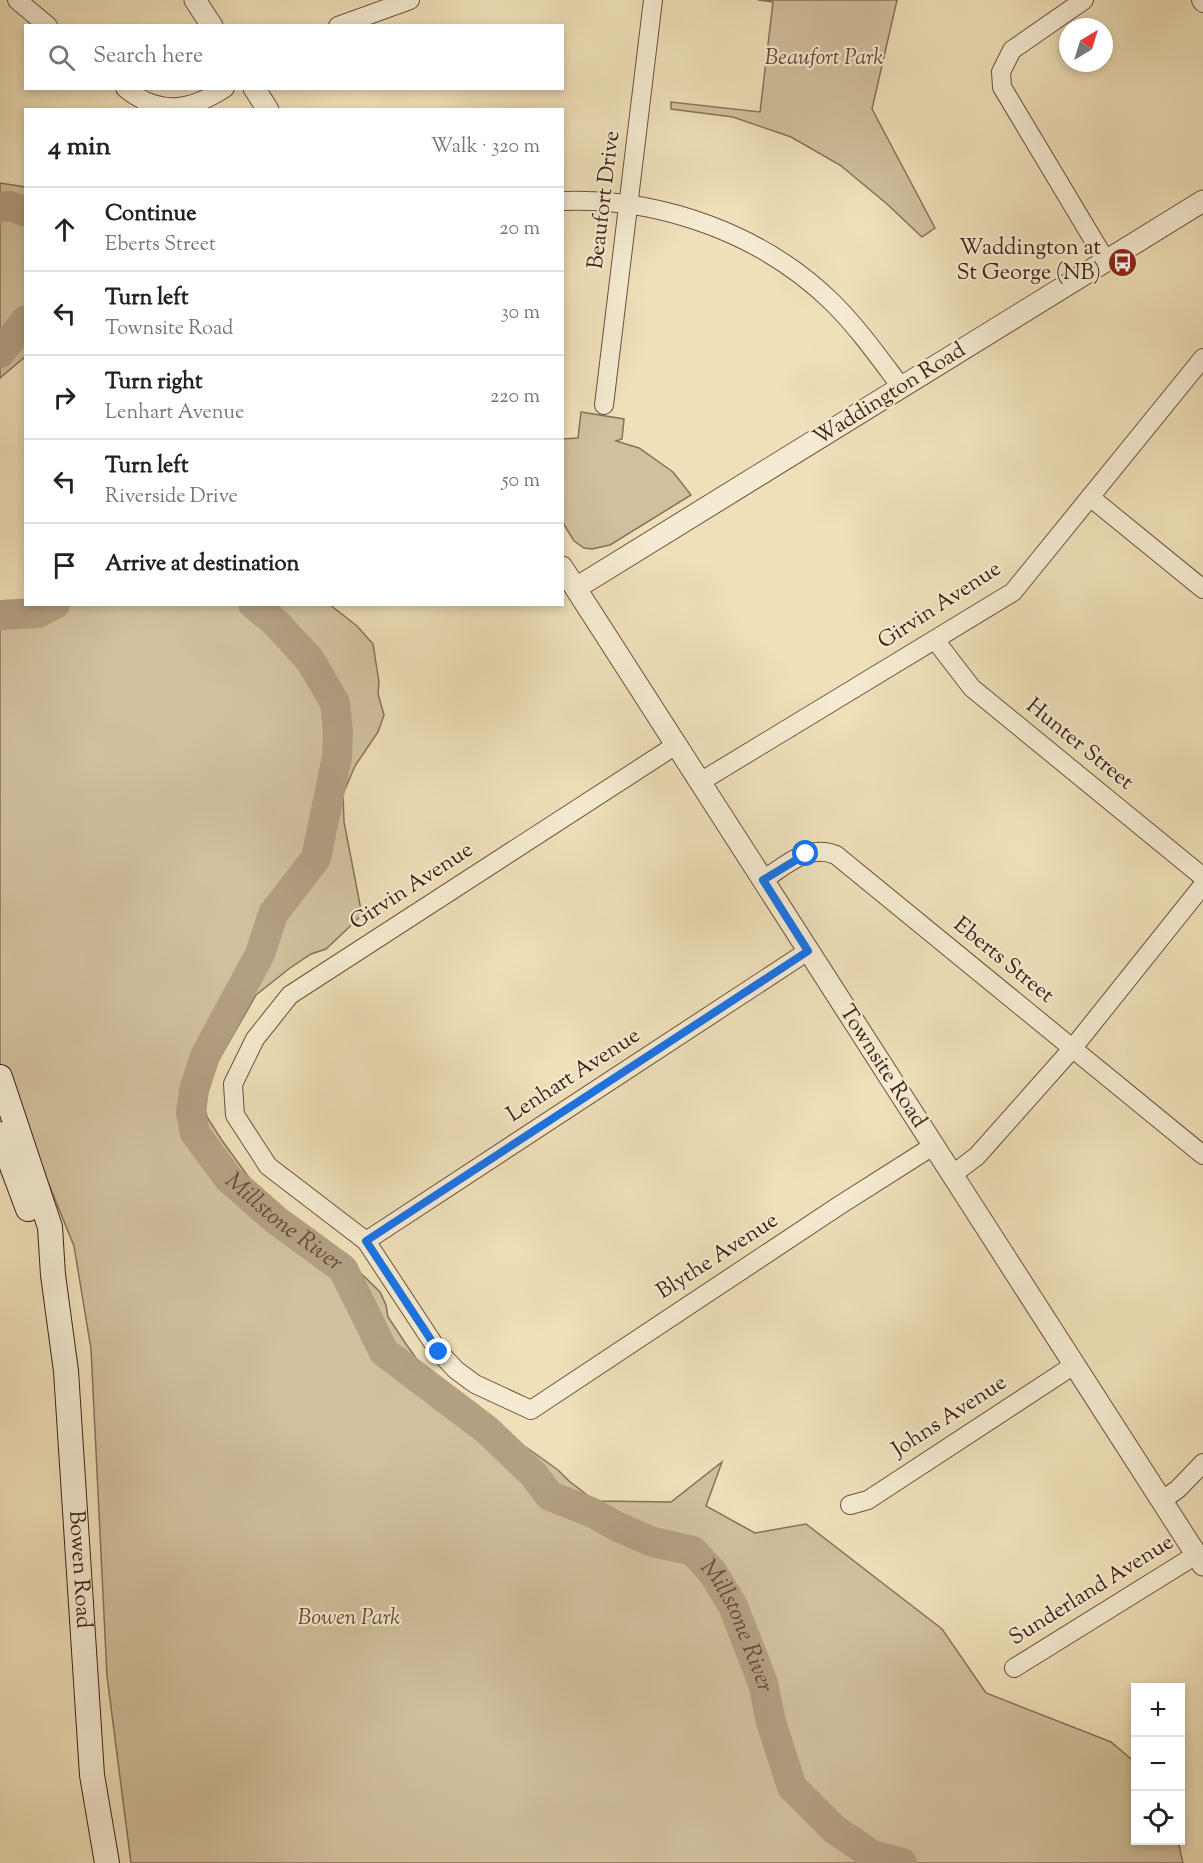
<!DOCTYPE html>
<html lang="en">
<head>
<meta charset="utf-8">
<style>
	:root { --surface:#fff; --page:#f2f2f2; --text:#222; --muted:#767676; --line:#e0e0e0 }
	body { margin:0; font-family:"Sorts Mill Goudy",serif; background:var(--page); color:var(--text) }
	.controls { position:absolute; right:18px; bottom:18px; display:grid; overflow:hidden; border-radius:0px; box-shadow:0 3px 9px #0003 }
	.controls button { width:54px; height:54px; display:grid; place-items:center; padding:0; border:0; border-bottom:2px solid var(--line); background:var(--surface); color:var(--text); font:30px sans-serif }
	.compass { position:absolute; left:1059px; top:18px; width:54px; height:54px; border-radius:50%; background:var(--surface); box-shadow:0 3px 9px #0003; rotate:38deg }
	.stop { position:absolute; width:18px; height:18px; margin:-14px; border:4px solid #1a73e8; border-radius:50%; background:#fff }
	.stop.end { background:#1a73e8; border-color:#fff; box-shadow:0 2px 6px #0008 }
	.list { margin:0; padding:0; list-style:none }
	h2 { display:flex; justify-content:space-between; align-items:center; height:78px; margin:0; padding:0 24px; font-size:26px }
	h2 small { font-size:20px; font-weight:400; color:var(--muted) }
	.list li { display:grid; grid-template-columns:39px 1fr auto; gap:18px; align-items:center; box-sizing:border-box; height:84px; padding:0 24px; border-top:2px solid var(--line) }
	.list b { display:block; font-size:22px; white-space:nowrap }
	.list p { margin:0; font-size:20px; white-space:nowrap; color:var(--muted) }
	.list em { font-size:20px; font-style:normal; color:var(--muted) }
	.icon { flex:none; width:33px; height:33px; fill:none; stroke:currentColor; stroke-width:2; stroke-linecap:round; stroke-linejoin:round }
	.map { position:relative; flex:none; width:1203px; height:1863px; overflow:hidden }
	.search { position:absolute; background:var(--surface); box-shadow:0 3px 9px #0003; left:24px; top:24px; width:540px; height:66px; display:flex; align-items:center; gap:15px; box-sizing:border-box; padding:0 21px; border-radius:0px; color:var(--muted); font-size:22px }
	.panel { position:absolute; background:var(--surface); box-shadow:0 3px 9px #0003; left:24px; top:108px; width:540px; height:498px; border-radius:0px }
	.map>svg:first-child { display:block }
</style>
</head>
<body>
<div class="map">
<svg width="1203" height="1863" viewBox="0 0 1203 1863">
	<rect width="100%" height="100%" fill="#efe0b9"/>
	<filter id="stains"><feTurbulence type="fractalNoise" baseFrequency=".00333" numOctaves="4"/><feColorMatrix values="0 0 0 0 .2 0 0 0 0 .09 0 0 0 0 .02 0 0 0 .5 -.17"/></filter>
	<radialGradient id="worn" r=".72"><stop offset=".6" stop-color="#630" stop-opacity="0"/><stop offset="1" stop-color="#630" stop-opacity=".3"/></radialGradient>
	<!-- green -->
	<g fill="#d1c09d" stroke="#88705a" stroke-width="1.5">
		<path d="M758 0H897L872 109 935 228 922 237 887 204 840 165 791 137 733 117 671 109V102L760 112 773 2Z"/>
		<path d="M0 183 25 187 26 356 0 378Z"/>
		<path d="M581 412 624 419 622 439 616 441 639 448 673 472 691 495 610 545 592 549 584 548 574 541 563 523V439L578 438Z"/>
		<path d="M25 603 329 604 357 626 373 644 379 682 378 694 384 715 378 732 355 766 343 794 344 822 362 915 326 949 311 954 290 968 256 995 217 1063 202 1097 207 1117 221 1139 268 1204 299 1230 336 1249 380 1292 386 1305 388 1317 406 1344 416 1358 460 1403 501 1426 516 1440 558 1470 569 1481 595 1501 671 1502 722 1462 706 1506 755 1533 806 1524 942 1629 986 1693 1111 1742 1131 1759 1135 1756 1136 1840 1178 1841 1183 1863H131L107 1676 91 1349 74 1246 10 1089 0 1079V610Z"/>
	</g>
	<g fill="none" stroke-linecap="round" stroke-linejoin="round">
		<!-- river -->
		<g stroke="#b39f82" stroke-width="30">
			<path d="M0 207 10 206 26 212"/>
			<path d="M0 353 26 320"/>
			<path id="s1" d="M253 604 276 623 310 660 335 703 338 731 337 757 316 858 273 914 260 954 205 1056 194 1090 191 1113 195 1133 228 1178 276 1220 343 1269 384 1352 487 1430 533 1474 550 1496 591 1512 618 1527 653 1542 693 1551 713 1573 733 1606 763 1683 771 1722 792 1787 834 1829 872 1855 902 1863"/>
			<path d="M0 615 38 613 55 604"/>
		</g>
		<defs>
			<g id="minor">
				<path d="M17 0 48 26"/>
				<path d="M1084 0 1012 50 1001 72 1002 87 1106 261"/>
				<path d="M1201 0 1203 3"/>
				<path d="M338 26 410 0"/>
				<path d="M125 88C159 116 190 111 225 88"/>
				<path d="M562 201C660 197 763 234 833 303 859 329 880 359 902 388"/>
				<path d="M604 405 653 0"/>
				<path d="M1090 497 1203 589"/>
				<path d="M935 640 972 688 1203 877"/>
				<path d="M676 745 290 995 255 1039 233 1084 235 1115 268 1166 366 1241 439 1352 456 1370 475 1384 531 1410 840 1205 933 1146"/>
				<path d="M700 782 1013 592 1203 358"/>
				<path d="M763 880C785 866 808 843 836 855L1203 1155"/>
				<path d="M952 1175 977 1156 1072 1049 1203 885"/>
				<path d="M366 1241 808 951"/>
				<path d="M1161 1501 1178 1489 1203 1463"/>
				<path d="M850 1505 868 1500 1074 1365"/>
				<path d="M1014 1668 1196 1555"/>
			</g>
			<g id="tertiary">
				<path d="M195 0 212 26"/>
				<path d="M254 88 268 110"/>
				<path d="M562 567 1203 1565"/>
				<path d="M576 588 1203 201"/>
			</g>
			<g id="secondary">
				<path id="s2" d="M0 1077 50 1227 53 1275 66 1371 92 1775 107 1863"/>
				<path d="M0 1134 28 1209"/>
			</g>
		</defs>
		<!-- minor casing -->
		<use href="#minor" stroke="#6b513f" stroke-width="20"/>
		<!-- tertiary casing -->
		<use href="#tertiary" stroke="#6b513f" stroke-width="23"/>
		<!-- secondary casing -->
		<use href="#secondary" stroke="#3f2116" stroke-width="26"/>
		<!-- minor -->
		<use href="#minor" stroke="#f5ebd2" stroke-width="18"/>
		<!-- tertiary -->
		<use href="#tertiary" stroke="#f5ebd2" stroke-width="21"/>
		<!-- secondary -->
		<use href="#secondary" stroke="#f5ebd2" stroke-width="24"/>
	</g>
	<g fill="none" stroke-linecap="round" stroke-linejoin="round">
		<!-- route -->
		<path stroke="#1a73e8" stroke-width="8" d="M439 1352 366 1241 808 951 763 880 806 854"/>
	</g>
	<!-- icons -->
	<defs>
		<symbol id="bus-disc" viewBox="-11 -11 22 22"><circle r="9.5" fill="#8f2418" stroke="#f5ebd2"/><path d="M-5-6H5V4H4V6H2V4H-2V6H-4V4H-5ZM-3.5-4V0h7V-4ZM-3.5 1.2v1.5H-2V1.2ZM2 1.2v1.5H3.5V1.2Z" fill="#fff"/></symbol>
	</defs>
	<g fill-rule="evenodd">
		<use href="#bus-disc" x="1106" y="246" width="33" height="33"/>
	</g>
	<g text-anchor="middle" dominant-baseline="central" stroke-width="4.5" stroke-linejoin="round" paint-order="stroke">
		<!-- park labels -->
		<g font-size="22" font-style="italic" fill="#644938" stroke="#f5ebd2">
			<text x="824" y="59">Beaufort Park</text>
			<text x="349" y="1619">Bowen Park</text>
		</g>
		<!-- street labels -->
		<g font-size="22" fill="#3f2116" stroke="#f5ebd2">
			<text transform="translate(605 200) rotate(-83)">Beaufort Drive</text>
			<text transform="translate(890 395) rotate(-32)">Waddington Road</text>
			<text transform="translate(940 606) rotate(-33)">Girvin Avenue</text>
			<text transform="translate(1079 745) rotate(39)">Hunter Street</text>
			<text transform="translate(412 887) rotate(-33)">Girvin Avenue</text>
			<text transform="translate(1003 961) rotate(39)">Eberts Street</text>
			<text transform="translate(882 1067) rotate(57)">Townsite Road</text>
			<text transform="translate(574 1076) rotate(-33)">Lenhart Avenue</text>
			<text transform="translate(718 1257) rotate(-33)">Blythe Avenue</text>
			<text transform="translate(950 1417) rotate(-33)">Johns Avenue</text>
			<text stroke="none"><textPath href="#s2" startOffset="502">Bowen Road</textPath></text>
			<text transform="translate(1092 1591) rotate(-32)">Sunderland Avenue</text>
		</g>
		<!-- poi labels -->
		<g font-size="22" fill="#3f2116" stroke="#f5ebd2" text-anchor="end">
			<text x="1101" y="249">Waddington at<tspan x="1101" dy="25">St George (NB)</tspan></text>
		</g>
		<!-- water labels -->
		<g font-size="24" font-style="italic" fill="#684d3c" stroke="#f5ebd2">
			<text stroke="none"><textPath href="#s1" startOffset="722">Millstone River</textPath></text>
			<text stroke="none"><textPath href="#s1" startOffset="1353">Millstone River</textPath></text>
		</g>
	</g>
	<rect width="100%" height="100%" filter="url(#stains)"/>
	<rect width="100%" height="100%" fill="url(#worn)"/>
</svg>
<div class="controls">
<button>+</button>
<button>−</button>
<button><svg class="icon" aria-label="locate" viewBox="0 0 24 24"><circle cx="12" cy="12" r="6"/><path d="M12 2v4M12 18v4M2 12h4M18 12h4"/></svg></button>
</div>
<svg class="compass" viewBox="-18 -18 36 36"><path d="M0-13l5 13h-10z" fill="#e53935"/><path d="M0 13l5-13h-10z" fill="#767676"/></svg>
<div class="stop" style="left:806px;top:854px"></div>
<div class="stop end" style="left:439px;top:1352px"></div>
<div class="search"><svg class="icon" aria-label="search" viewBox="0 0 24 24"><circle cx="10" cy="10" r="6"/><path d="M15 15l6 6"/></svg>Search here</div>
<section class="panel">
<h2>4 min<small>Walk · 320 m</small></h2>
<ul class="list">
<li><svg class="icon" aria-label="ahead" viewBox="0 0 24 24"><path d="M12 20V5M6 11l6-6 6 6"/></svg><div><b>Continue</b><p>Eberts Street</p></div><em>20 m</em></li>
<li><svg class="icon" aria-label="left" viewBox="0 0 24 24"><path d="M17 20v-9H6M10 6l-5 5 5 5"/></svg><div><b>Turn left</b><p>Townsite Road</p></div><em>30 m</em></li>
<li><svg class="icon" aria-label="right" viewBox="0 0 24 24"><path d="M7 20v-9h11M14 6l5 5-5 5"/></svg><div><b>Turn right</b><p>Lenhart Avenue</p></div><em>220 m</em></li>
<li><svg class="icon" aria-label="left" viewBox="0 0 24 24"><path d="M17 20v-9H6M10 6l-5 5 5 5"/></svg><div><b>Turn left</b><p>Riverside Drive</p></div><em>50 m</em></li>
<li><svg class="icon" aria-label="arrive" viewBox="0 0 24 24"><path d="M6 21V4h12l-3 4 3 4H6"/></svg><div><b>Arrive at destination</b></div></li>
</ul>
</section>
</div>
</body>
</html>
